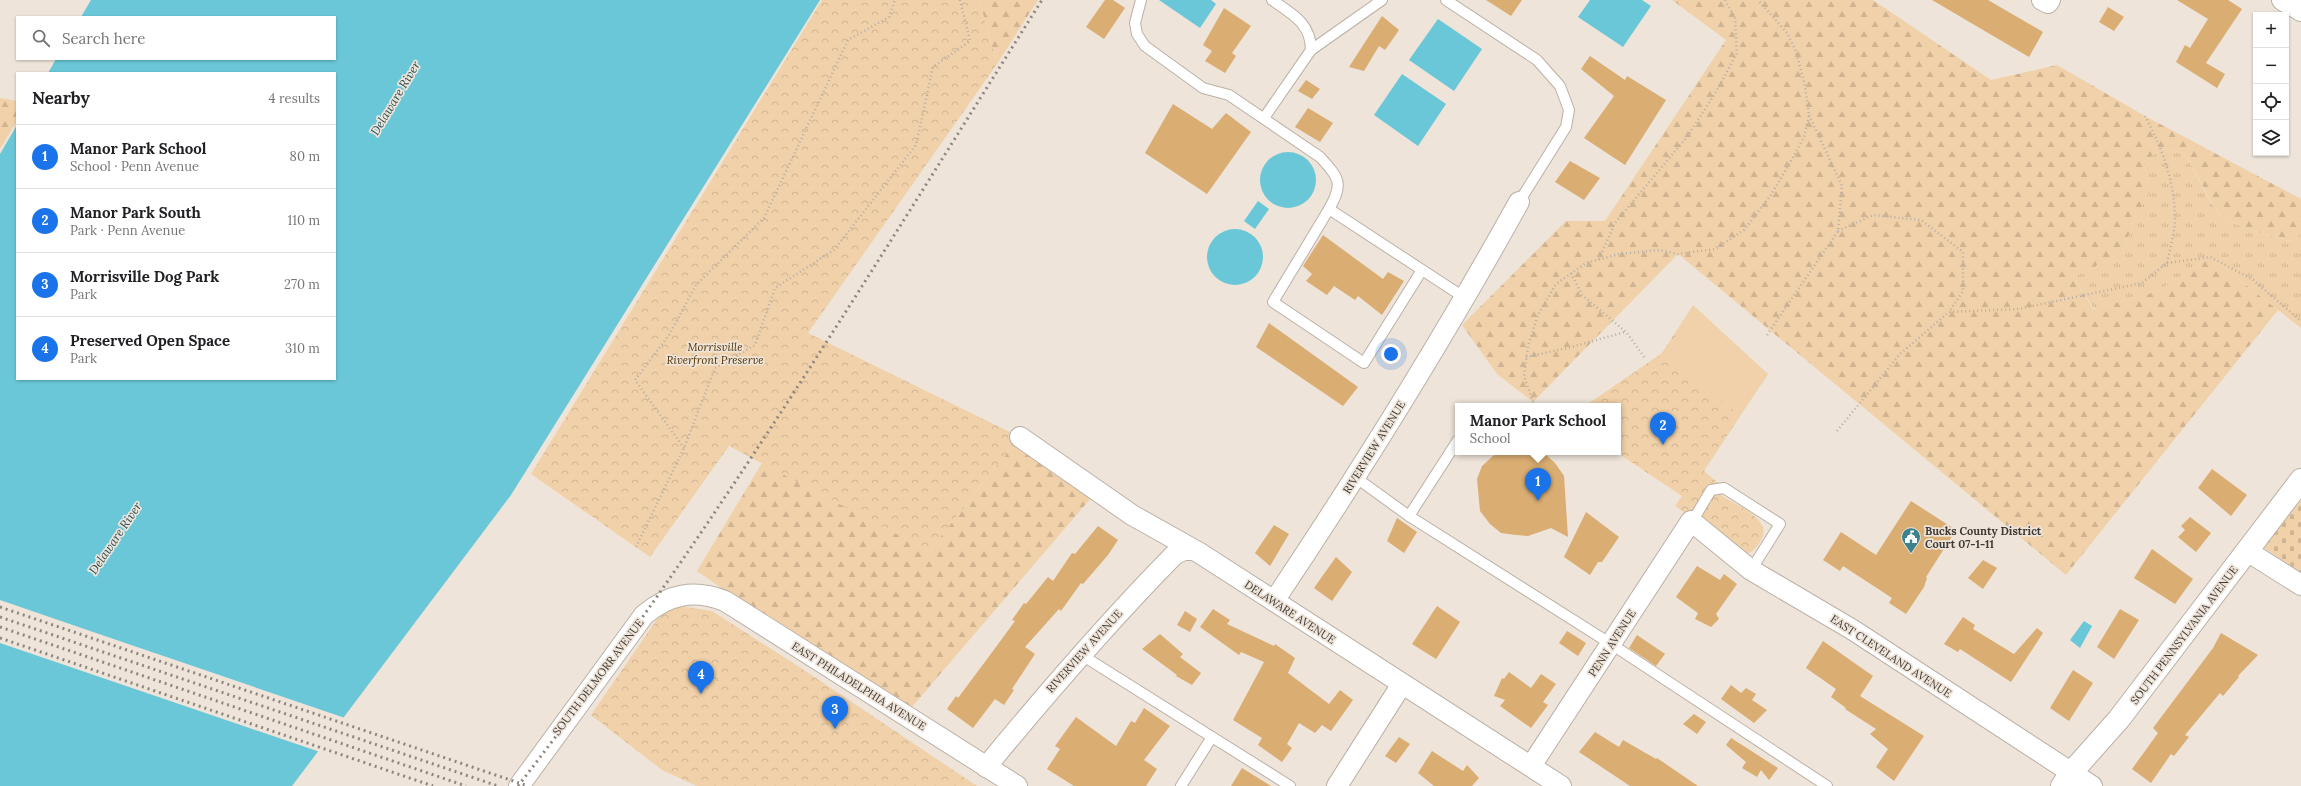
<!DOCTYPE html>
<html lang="en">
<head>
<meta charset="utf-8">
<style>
	:root { --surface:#fff; --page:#f2f2f2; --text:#202124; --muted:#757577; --line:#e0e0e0; --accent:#1a73e8 }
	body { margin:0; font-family:Lora,serif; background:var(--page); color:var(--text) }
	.controls { position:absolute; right:12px; top:12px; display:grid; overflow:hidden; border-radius:0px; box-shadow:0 1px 3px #0004 }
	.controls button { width:36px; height:36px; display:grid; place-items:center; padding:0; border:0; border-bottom:1px solid var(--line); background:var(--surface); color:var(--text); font:20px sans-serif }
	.you { position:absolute; left:1391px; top:354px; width:14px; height:14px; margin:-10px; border:3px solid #fff; border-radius:50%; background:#1a73e8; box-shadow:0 0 0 6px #1a73e833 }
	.badge { display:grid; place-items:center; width:26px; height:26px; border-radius:50%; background:var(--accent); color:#fff; font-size:13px; font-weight:700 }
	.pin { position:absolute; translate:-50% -33px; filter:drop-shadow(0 1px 2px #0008) }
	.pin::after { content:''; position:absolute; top:21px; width:14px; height:12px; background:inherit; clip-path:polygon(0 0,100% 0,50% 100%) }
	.popup { position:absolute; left:1455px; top:403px; width:166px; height:52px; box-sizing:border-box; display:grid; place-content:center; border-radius:0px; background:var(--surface); filter:drop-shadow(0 1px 3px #0005); font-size:13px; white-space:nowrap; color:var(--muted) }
	.popup b { font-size:15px; color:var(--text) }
	.popup::after { content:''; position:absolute; left:50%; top:100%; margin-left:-8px; border:8px solid transparent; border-top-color:var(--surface) }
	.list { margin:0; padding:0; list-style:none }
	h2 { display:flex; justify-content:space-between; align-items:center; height:52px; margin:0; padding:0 16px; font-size:17px }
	h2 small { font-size:13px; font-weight:400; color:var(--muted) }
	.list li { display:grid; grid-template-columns:26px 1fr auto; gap:12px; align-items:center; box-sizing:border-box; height:64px; padding:0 16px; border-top:1px solid var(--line) }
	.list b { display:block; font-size:15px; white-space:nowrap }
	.list p { margin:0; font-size:13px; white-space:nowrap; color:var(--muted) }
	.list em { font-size:13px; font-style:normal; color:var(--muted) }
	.icon { flex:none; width:22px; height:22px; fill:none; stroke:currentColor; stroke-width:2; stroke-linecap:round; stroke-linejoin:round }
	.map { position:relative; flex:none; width:2301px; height:786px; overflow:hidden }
	.search { position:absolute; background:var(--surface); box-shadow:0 1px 3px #0004; left:16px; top:16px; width:320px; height:44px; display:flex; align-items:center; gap:10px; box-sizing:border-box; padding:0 14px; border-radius:0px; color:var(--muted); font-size:15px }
	.panel { position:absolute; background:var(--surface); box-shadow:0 1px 3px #0004; left:16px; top:72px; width:320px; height:308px; border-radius:0px }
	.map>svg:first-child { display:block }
</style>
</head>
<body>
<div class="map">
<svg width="2301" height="786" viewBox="0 0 2301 786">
	<defs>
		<pattern id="grass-tufts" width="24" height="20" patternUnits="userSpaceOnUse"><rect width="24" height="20" fill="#f1d1a9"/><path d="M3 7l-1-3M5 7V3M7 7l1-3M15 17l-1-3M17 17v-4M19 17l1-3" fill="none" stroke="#d0b492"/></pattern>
		<pattern id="forest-firs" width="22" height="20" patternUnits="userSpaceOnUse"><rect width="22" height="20" fill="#f1d1a9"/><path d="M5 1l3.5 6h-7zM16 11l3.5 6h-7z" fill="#d0b492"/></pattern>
		<pattern id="cemetery-stones" width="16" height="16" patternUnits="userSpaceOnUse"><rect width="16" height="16" fill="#f1d1a9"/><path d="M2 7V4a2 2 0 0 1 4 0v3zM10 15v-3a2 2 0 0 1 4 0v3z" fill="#d0b492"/></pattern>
		<pattern id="park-crowns" width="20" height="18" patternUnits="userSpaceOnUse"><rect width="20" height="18" fill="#f1d1a9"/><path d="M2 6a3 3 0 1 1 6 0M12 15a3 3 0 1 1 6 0" fill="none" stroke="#d0b492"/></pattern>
	</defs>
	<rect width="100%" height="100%" fill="#eee4d9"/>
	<!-- grass -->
	<path fill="url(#grass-tufts)" d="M2162 149 2185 153C2194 169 2210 206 2223 217 2235 227 2278 238 2293 242L2301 233V328L2210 257 2159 291 2094 309 2073 277 2122 253 2134 220 2151 190 2143 162Z"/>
	<!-- forest -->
	<g fill="url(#forest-firs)">
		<path d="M979 0H1038L997 64Z"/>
		<path d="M1672 0H1873L1991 80 2057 65 2145 116 2301 199V233L2294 242C2278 238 2235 227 2223 217 2212 208 2194 168 2185 153L2162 149 2143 162 2151 190 2134 220 2122 253 2073 277 2093 309 2159 291 2210 257 2278 310 2066 575 1678 254 1533 402 1497 374 1462 325 1566 221H1605L1726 40Z"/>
		<path d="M0 98 17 101V121L0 149Z"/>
		<path d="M1020 437 1097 491 905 715 697 571 762 463 929 551Z"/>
	</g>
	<!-- cemetery -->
	<path fill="url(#cemetery-stones)" d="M2301 500V572L2264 548Z"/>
	<!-- park -->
	<g fill="url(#park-crowns)">
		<path d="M822 0H979L997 64 808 333 1020 437 929 551 729 446 650 557 531 474Z"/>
		<path d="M1693 305 1768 374 1704 471 1724 488 1722 496C1738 506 1775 520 1760 542 1756 548 1754 551 1747 554L1740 552 1675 506 1682 496 1616 452H1618V406H1585L1662 353Z"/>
		<path d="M681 606 712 611 807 672 977 786H697L662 770 591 715 660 615Z"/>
	</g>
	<!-- pitch -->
	<path fill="#f1d1a9" d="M1693 315 1768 374 1740 415 1662 353Z"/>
	<!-- water -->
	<g fill="#69c7d8">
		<path d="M91 0H820L511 495 292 786H0V154L17 125V379H335V73H48L56 59H335V17H81Z"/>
		<path d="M1159 0H1211L1216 4 1200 28Z"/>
		<path d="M1590 0H1642L1651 6 1623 47 1578 17Z"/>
		<path d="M1438 19 1482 49 1454 91 1409 60Z"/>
		<path d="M1402 74 1446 104 1418 146 1374 115Z"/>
		<circle cx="1288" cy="180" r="28"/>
		<path d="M1258 201 1269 209 1255 229 1244 221Z"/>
		<circle cx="1235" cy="257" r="28"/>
		<path d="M2084 621 2092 626 2080 648 2070 640Z"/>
	</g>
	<!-- pier -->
	<path fill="#eee4d9" d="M0 600 96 633 345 718 320 752 0 643Z"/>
	<!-- building -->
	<g fill="#daad72">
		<path d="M1105 0H1113L1125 8 1104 39 1086 27Z"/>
		<path d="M1486 0H1522L1511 16Z"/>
		<path d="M1932 0H1988L2043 32 2029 57Z"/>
		<path d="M2177 0H2228L2242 9 2206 63 2225 74 2217 88 2176 62 2185 45 2190 48 2208 19Z"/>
		<path d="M2108 7 2124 17 2114 31 2099 22Z"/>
		<path d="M1224 8 1251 26 1232 53 1236 56 1225 73 1205 61 1212 51 1203 45Z"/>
		<path d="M1382 16 1399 30 1385 50 1379 46 1364 71 1349 67Z"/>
		<path d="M1590 56 1625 80 1627 76 1666 100 1625 165 1584 138 1614 96 1581 69Z"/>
		<path d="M1306 80 1320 89 1312 99 1298 91Z"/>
		<path d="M1173 104 1212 129 1226 113 1251 132 1207 194 1145 153Z"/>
		<path d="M1308 108 1333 123 1320 142 1295 127Z"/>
		<path d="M1570 161 1600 178 1584 200 1555 182Z"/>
		<path d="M1323 235 1383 279 1388 272 1404 281 1382 315 1358 296 1355 300 1334 286 1327 295 1306 281 1312 274 1303 266Z"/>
		<path d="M1269 323 1358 387 1343 406 1256 347Z"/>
		<path d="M1502 452H1543L1555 463 1564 476 1568 537 1551 528 1528 536 1516 535 1501 533 1490 524 1480 511 1477 479 1482 466 1493 456Z"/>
		<path d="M2212 469 2247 495 2231 516 2198 488Z"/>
		<path d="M1911 501 1956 530 1926 577 1927 578 1924 587 1906 614 1889 603 1892 598 1843 566 1840 571 1823 560 1841 532 1876 555Z"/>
		<path d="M1586 512 1619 537 1602 562H1598L1590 575 1564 557Z"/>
		<path d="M2190 517 2211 533 2196 552 2178 537 2185 530 2181 526Z"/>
		<path d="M1397 518 1417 532 1404 553 1387 541Z"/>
		<path d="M1274 525 1289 534 1270 566 1255 553Z"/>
		<path d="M1098 526 1118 540 1108 555 1083 584 1081 583 1061 611 1059 609 1025 647 1035 654 1012 689 1014 690 1004 705 995 699 973 728 947 709 956 696 958 698 993 651 1015 621 1012 620 1024 603 1026 604 1048 577 1053 581 1072 553 1075 554Z"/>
		<path d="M2152 549 2193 579 2175 604 2134 578Z"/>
		<path d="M1336 557 1352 572 1332 601 1314 588Z"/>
		<path d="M1983 560 1997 568 1983 589 1968 578Z"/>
		<path d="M1697 566 1720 580 1724 574 1737 584 1716 614 1719 619 1711 627 1695 619 1698 613 1676 597Z"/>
		<path d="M1437 606 1460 622 1436 659 1412 644Z"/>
		<path d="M1213 609 1230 620 1227 624 1274 646 1275 644 1295 658 1288 673 1329 704 1340 690 1353 700 1331 731 1322 725 1315 733 1299 723 1287 744 1292 748 1282 762 1258 745 1262 738 1233 720 1264 662 1241 652 1239 655 1200 627Z"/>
		<path d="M2120 609 2139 620 2114 659 2097 647Z"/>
		<path d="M1185 611 1197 619 1190 632 1177 625Z"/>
		<path d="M1963 617 1975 625 1973 629 2014 654 2037 628 2043 633 2011 682 1960 649 1958 652 1944 644Z"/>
		<path d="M1567 631 1586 643 1578 656 1559 643Z"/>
		<path d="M2221 633 2258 655 2238 676 2239 677 2223 696 2220 693 2185 735 2189 737 2174 756 2171 754 2151 783 2132 769 2158 733 2153 728 2213 648Z"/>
		<path d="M1160 634 1183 654 1180 657 1201 673 1192 685 1176 676 1177 675 1142 649Z"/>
		<path d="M1637 635 1665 654 1656 666 1629 648Z"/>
		<path d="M1823 641 1873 676 1860 696 1924 736 1894 781 1876 767 1888 749 1870 734 1876 729 1845 709 1846 708 1831 697 1836 689 1806 668Z"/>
		<path d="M2073 670 2093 683 2069 721 2050 708Z"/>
		<path d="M1509 672 1531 688 1541 674 1556 684 1543 702 1548 705 1531 728 1500 706 1505 700 1494 696 1502 678 1504 679Z"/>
		<path d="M1731 685 1741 693 1746 688 1756 694 1752 700 1767 710 1754 723 1721 699Z"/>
		<path d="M1144 708 1170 726 1144 760 1157 769 1146 786H1074L1047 769 1060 749 1055 746 1076 717 1116 746 1131 721 1135 723Z"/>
		<path d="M1694 714 1706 722 1697 734 1683 724Z"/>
		<path d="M1595 732 1619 747 1623 740 1656 759 1657 758 1698 786H1630L1579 752Z"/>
		<path d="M1399 737 1410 744 1396 763 1385 756Z"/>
		<path d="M1731 738 1778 768 1769 780 1761 770 1757 777 1742 768 1746 762 1726 745Z"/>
		<path d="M1432 751 1463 771 1467 765 1479 778 1472 786H1434L1418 773Z"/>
		<path d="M1242 768 1271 786H1231Z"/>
	</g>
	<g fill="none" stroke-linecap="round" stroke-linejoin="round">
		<defs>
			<g id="lane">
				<path d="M1141 0 1135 23 1137 34 1145 46 1203 88 1229 95 1320 157C1339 178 1344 183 1329 209"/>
				<path d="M1446 0 1537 60 1560 86 1569 110 1566 127 1519 202"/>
				<path d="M1311 50 1382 0"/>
				<path d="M1264 118 1311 50C1311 23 1292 14 1272 0"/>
				<path d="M1422 270 1364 363 1273 302 1329 209 1465 298"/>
				<path d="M1355 477 1409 516 1611 644 1827 786"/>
				<path d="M1409 516 1458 440"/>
				<path d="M1692 522 1711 490 1724 488 1780 524 1751 570"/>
				<path d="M1080 654 1290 786"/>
				<path d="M1181 786 1212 737"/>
			</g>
			<g id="street">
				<path d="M2042 0 2048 3 2050 0"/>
				<path d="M2282 0 2301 11"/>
				<path d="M1020 437 1132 515 1198 552 1561 786"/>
				<path d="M2247 551 2301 585"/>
				<path d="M1274 601C1361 471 1443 339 1519 202"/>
				<path d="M1531 766 1691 521 1751 570 1853 630 2092 786"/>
				<path d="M986 767C1047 693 1108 622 1175 554L1184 550H1193"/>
				<path d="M519 786 644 615C669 594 694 589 725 601L1017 786"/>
				<path d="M1337 786 1402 684"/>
			</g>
			<path id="secondary" d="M2062 786 2071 773 2119 719 2301 480"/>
		</defs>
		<!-- lane casing -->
		<use href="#lane" stroke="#bab1a6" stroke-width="12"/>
		<!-- street casing -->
		<use href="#street" stroke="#bab1a6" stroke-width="22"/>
		<!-- secondary casing -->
		<use href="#secondary" stroke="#bab1a6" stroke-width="24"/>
		<!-- path -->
		<g stroke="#b6aea5" stroke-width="2.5" stroke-dasharray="1 3" stroke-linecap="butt">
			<path d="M1838 231 1873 215 1921 220 1963 252V291L1949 312 2018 309 2142 283 2167 263C2170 249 2174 234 2175 221 2175 182 2163 150 2145 116"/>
			<path d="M1599 259 1615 223 1687 137 1716 92 1737 53 1735 18 1725 0"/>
			<path d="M2167 263 2210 257 2252 279 2301 321"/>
			<path d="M1571 273 1582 295 1626 332 1645 358"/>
			<path d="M1767 335 1838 231 1842 186 1809 115"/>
			<path d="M1526 357 1572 347 1625 332"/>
			<path d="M1533 402 1524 376 1528 346 1538 315 1556 284 1586 263 1619 254 1660 250 1678 254 1715 249 1744 230 1771 195 1791 161 1804 137 1809 115 1805 86 1796 51 1787 33 1758 0"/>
			<path d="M1837 431 1900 354 1949 312"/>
			<path d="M684 448 635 380 669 335 696 285 764 218 848 40 889 17 895 0"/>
			<path d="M636 547 684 448 715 368 755 345 775 288 834 250 916 145 933 67 970 41 960 0"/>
		</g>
		<!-- lane -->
		<use href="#lane" stroke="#fff" stroke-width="10"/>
		<!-- street -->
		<use href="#street" stroke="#fff" stroke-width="20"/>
		<!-- secondary -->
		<use href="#secondary" stroke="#fff" stroke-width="22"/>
		<!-- rail -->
		<g stroke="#8d877f" stroke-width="3" stroke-dasharray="2 4" stroke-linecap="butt">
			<path d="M0 607 528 786"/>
			<path d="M0 617 498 786"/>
			<path d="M0 627 466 786"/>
			<path d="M0 638 433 786"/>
			<path d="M518 786C711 537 874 266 1042 0"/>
		</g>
	</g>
	<!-- icons -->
	<defs>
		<symbol id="civic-pin" viewBox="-11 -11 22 30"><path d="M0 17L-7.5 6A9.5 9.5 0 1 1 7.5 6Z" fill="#3c828e" stroke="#eee4d9"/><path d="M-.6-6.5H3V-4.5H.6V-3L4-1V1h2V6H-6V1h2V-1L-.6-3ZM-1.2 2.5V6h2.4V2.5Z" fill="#fff"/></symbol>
	</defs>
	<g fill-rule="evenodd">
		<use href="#civic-pin" x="1900" y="526" width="22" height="30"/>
	</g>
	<g text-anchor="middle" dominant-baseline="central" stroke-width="3.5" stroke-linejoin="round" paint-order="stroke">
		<!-- park labels -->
		<g font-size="11" font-style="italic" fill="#4e3000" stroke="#eee4d9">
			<text x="715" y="347">Morrisville<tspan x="715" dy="13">Riverfront Preserve</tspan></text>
		</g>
		<!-- street labels -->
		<g font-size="11" fill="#3e3a35" stroke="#eee4d9">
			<text transform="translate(1374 447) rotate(-58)">RIVERVIEW AVENUE</text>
			<text transform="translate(1290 612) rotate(33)">DELAWARE AVENUE</text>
			<text transform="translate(2184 635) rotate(-53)">SOUTH PENNSYLVANIA AVENUE</text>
			<text transform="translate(1612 643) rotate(-57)">PENN AVENUE</text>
			<text transform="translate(1084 651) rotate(-48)">RIVERVIEW AVENUE</text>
			<text transform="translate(1891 656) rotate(33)">EAST CLEVELAND AVENUE</text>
			<text transform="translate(598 677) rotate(-53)">SOUTH DELMORR AVENUE</text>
			<text transform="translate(859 686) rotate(32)">EAST PHILADELPHIA AVENUE</text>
		</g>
		<!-- poi labels -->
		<g font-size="11" font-weight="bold" fill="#3e3a35" stroke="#eee4d9" text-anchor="start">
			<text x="1925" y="531">Bucks County District<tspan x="1925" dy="13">Court 07-1-11</tspan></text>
		</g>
		<!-- water labels -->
		<g font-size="12" font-style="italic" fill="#254f57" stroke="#eee4d9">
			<text transform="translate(395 98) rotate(-59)">Delaware River</text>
			<text transform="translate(115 538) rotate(-56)">Delaware River</text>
		</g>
	</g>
</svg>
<div class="controls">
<button>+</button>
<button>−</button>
<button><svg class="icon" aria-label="locate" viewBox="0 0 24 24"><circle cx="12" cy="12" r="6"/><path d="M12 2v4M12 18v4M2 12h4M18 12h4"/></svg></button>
<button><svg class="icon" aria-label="layers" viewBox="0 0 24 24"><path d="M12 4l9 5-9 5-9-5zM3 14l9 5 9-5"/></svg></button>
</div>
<div class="you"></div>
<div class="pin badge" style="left:1538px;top:501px">1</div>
<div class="popup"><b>Manor Park School</b>School</div>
<div class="pin badge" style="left:1663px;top:445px">2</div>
<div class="pin badge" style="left:835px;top:729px">3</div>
<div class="pin badge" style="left:701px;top:694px">4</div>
<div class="search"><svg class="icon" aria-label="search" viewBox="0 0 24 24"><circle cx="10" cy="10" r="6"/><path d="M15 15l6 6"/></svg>Search here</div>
<section class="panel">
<h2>Nearby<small>4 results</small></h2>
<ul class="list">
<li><span class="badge">1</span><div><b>Manor Park School</b><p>School · Penn Avenue</p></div><em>80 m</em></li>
<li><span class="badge">2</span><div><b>Manor Park South</b><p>Park · Penn Avenue</p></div><em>110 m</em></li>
<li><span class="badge">3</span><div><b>Morrisville Dog Park</b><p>Park</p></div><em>270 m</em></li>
<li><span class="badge">4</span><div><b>Preserved Open Space</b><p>Park</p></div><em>310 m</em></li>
</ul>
</section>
</div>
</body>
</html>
